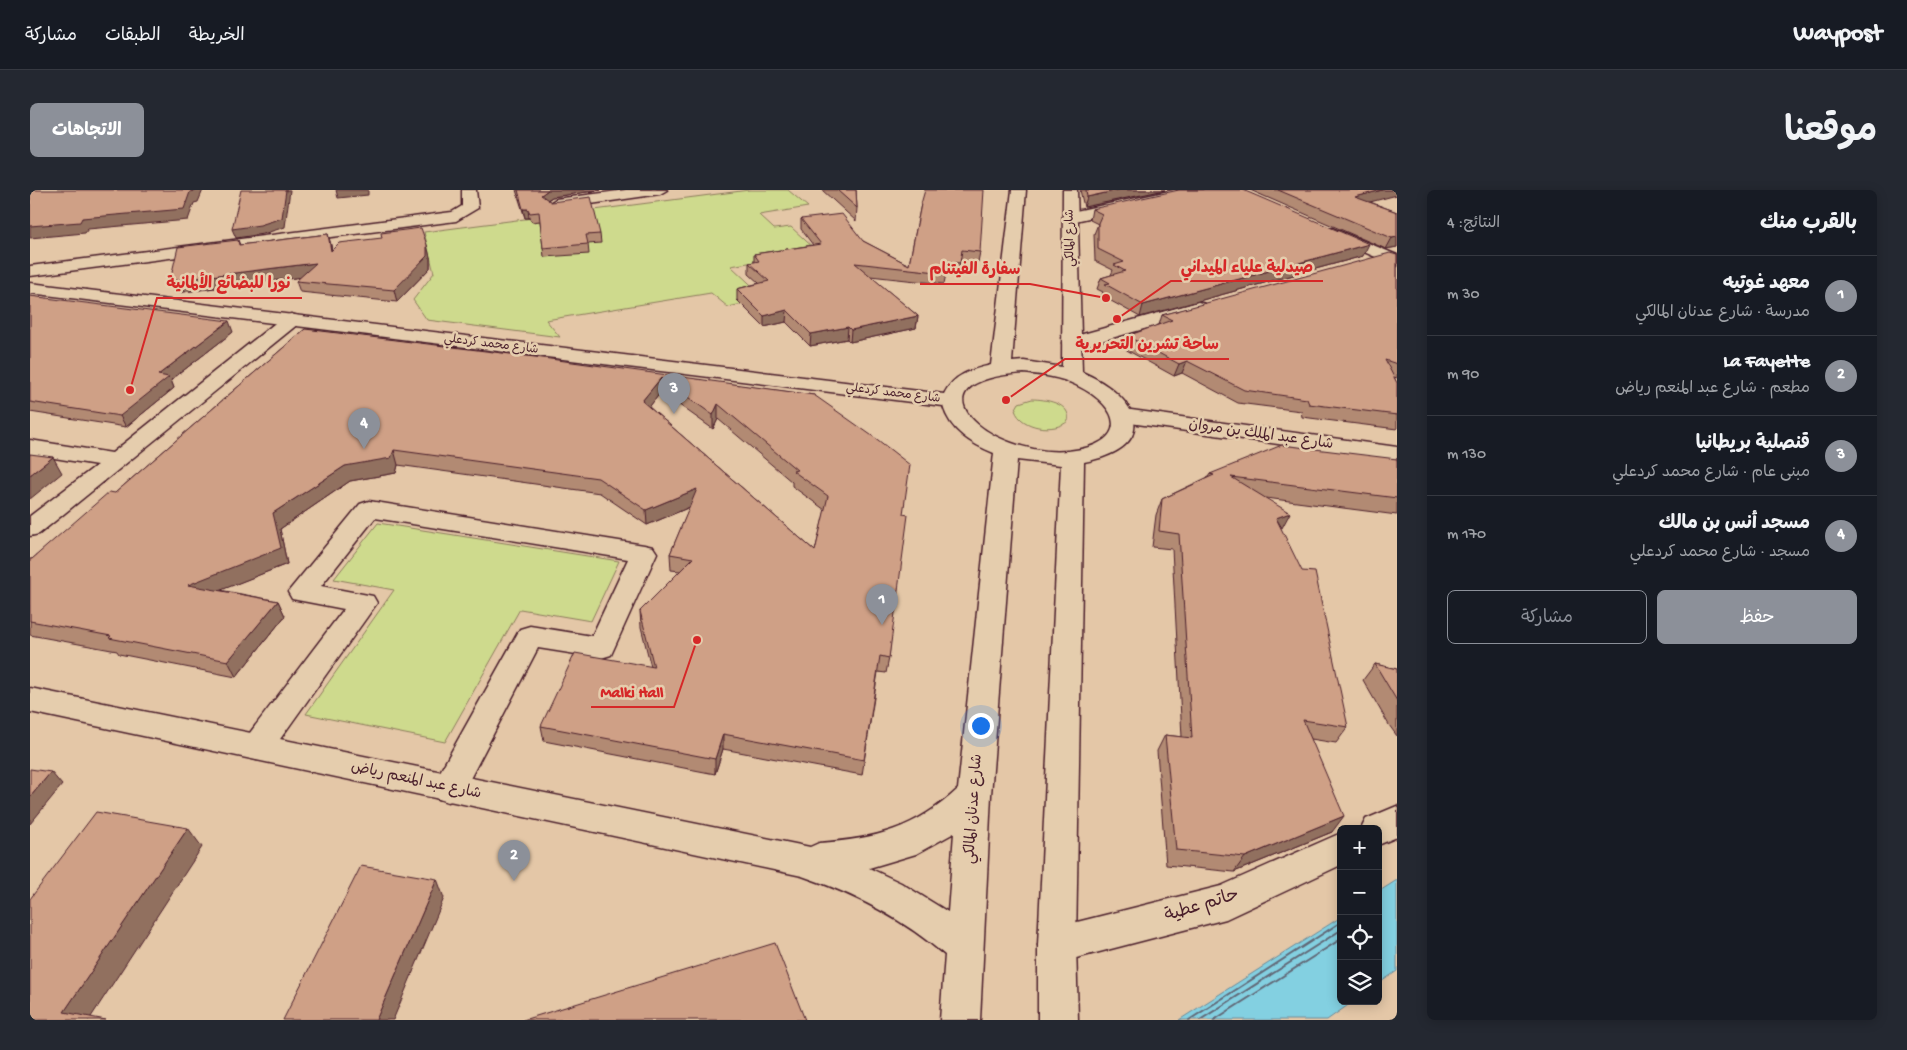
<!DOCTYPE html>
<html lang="ar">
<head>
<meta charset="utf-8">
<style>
	:root { --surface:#171b24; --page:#242831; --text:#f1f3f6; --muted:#9ea1a6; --line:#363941; --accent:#8c9099 }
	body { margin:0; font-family:"Gochi Hand","Playpen Sans Arabic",sans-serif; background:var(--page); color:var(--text); direction:rtl }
	.controls { position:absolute; right:15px; bottom:15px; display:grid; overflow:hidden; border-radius:8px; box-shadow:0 2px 12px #0003 }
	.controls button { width:45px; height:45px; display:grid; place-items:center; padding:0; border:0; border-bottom:1px solid var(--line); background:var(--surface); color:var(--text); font:25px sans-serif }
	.you { position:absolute; left:950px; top:535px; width:18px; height:18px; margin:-12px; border:4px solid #fff; border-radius:50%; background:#1a73e8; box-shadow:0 0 0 8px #1a73e833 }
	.badge { display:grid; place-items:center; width:32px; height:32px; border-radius:50%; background:var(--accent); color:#fff; font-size:16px; font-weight:700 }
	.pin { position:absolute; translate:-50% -41px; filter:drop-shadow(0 1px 2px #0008) }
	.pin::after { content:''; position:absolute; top:26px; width:18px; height:15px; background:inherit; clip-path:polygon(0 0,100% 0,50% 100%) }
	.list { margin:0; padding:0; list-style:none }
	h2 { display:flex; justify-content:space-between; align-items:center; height:65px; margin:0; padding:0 20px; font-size:21px }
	h2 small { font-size:16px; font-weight:400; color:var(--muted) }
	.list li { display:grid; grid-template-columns:32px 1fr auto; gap:15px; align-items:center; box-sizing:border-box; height:80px; padding:0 20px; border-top:1px solid var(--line) }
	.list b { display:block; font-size:19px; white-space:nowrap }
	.list p { margin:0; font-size:16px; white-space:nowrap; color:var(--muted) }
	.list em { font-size:16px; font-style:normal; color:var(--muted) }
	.actions { display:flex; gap:10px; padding:15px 20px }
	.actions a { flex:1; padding:11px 0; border:1px solid var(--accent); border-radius:8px; text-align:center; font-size:18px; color:var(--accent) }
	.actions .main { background:var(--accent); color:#fff }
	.icon { flex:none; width:28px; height:28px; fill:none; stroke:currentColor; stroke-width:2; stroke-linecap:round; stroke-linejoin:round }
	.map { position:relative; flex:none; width:1367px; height:830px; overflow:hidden; direction:ltr; border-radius:8px }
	header { display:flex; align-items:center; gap:30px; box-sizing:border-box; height:70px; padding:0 25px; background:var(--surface); border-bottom:1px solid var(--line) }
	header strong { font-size:24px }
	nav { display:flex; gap:28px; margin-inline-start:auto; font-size:18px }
	.intro { display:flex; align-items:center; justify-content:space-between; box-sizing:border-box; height:120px; padding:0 30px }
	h1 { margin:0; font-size:35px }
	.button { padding:12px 22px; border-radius:8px; background:var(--accent); color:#fff; font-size:18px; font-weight:700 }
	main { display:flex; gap:30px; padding:0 30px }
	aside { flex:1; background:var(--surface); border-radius:8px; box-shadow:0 2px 12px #0003 }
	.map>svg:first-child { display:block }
</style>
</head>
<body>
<header>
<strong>Waypost</strong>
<nav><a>الخريطة</a><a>الطبقات</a><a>مشاركة</a></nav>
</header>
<div class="intro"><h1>موقعنا</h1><a class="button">الاتجاهات</a></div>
<main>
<aside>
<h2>بالقرب منك<small>النتائج: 4</small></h2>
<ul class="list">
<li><span class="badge">1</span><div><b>معهد غوتيه</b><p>مدرسة · شارع عدنان المالكي</p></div><em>30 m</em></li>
<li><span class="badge">2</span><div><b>La Fayette</b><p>مطعم · شارع عبد المنعم رياض</p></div><em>90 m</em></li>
<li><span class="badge">3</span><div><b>قنصلية بريطانيا</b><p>مبنى عام · شارع محمد كردعلي</p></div><em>130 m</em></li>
<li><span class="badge">4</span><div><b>مسجد أنس بن مالك</b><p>مسجد · شارع محمد كردعلي</p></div><em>170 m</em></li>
</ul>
<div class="actions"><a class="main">حفظ</a><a>مشاركة</a></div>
</aside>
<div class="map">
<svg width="1367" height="830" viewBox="0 0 1367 830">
	<rect width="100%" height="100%" fill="#e4c7a7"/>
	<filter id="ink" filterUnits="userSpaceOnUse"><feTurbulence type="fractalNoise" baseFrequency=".02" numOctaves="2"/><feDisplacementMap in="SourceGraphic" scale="10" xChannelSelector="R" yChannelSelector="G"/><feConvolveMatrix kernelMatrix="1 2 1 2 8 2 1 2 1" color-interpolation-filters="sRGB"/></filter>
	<g filter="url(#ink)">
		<!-- green -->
		<g fill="#ceda8d" stroke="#8c7c5c">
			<path d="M719 0H758L778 17 729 25 744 39 761 37 787 61 701 76 736 109 698 117 681 103 516 130 530 147 397 130 383 110 404 83 394 42Z"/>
			<path d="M1002 209C1014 209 1042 213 1038 231 1025 243 991 239 985 220L989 213Z"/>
			<path d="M348 333 589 371 561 431 490 419 415 552 276 524 364 400 304 389Z"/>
		</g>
		<!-- water -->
		<g fill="#83d0e1" stroke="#6c8998">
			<path d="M1367 690V781L1348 794V702Z"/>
			<path d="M1311 727V811H1324L1297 830H1149Z"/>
		</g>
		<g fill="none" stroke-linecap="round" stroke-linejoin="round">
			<!-- shore -->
			<g stroke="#616674" stroke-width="2">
				<path d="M1159 830 1311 732"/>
				<path d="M1170 830 1311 740"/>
				<path d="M1184 830 1311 749"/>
			</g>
			<defs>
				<g id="minor">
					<path d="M432 0H446L448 18 426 31 0 86V76L422 22 432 16Z"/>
					<path d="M596 0H637L630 4 526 19 518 14 526 9Z"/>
					<path d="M1144 0H1172L1165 4 1041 32 1033 27 1041 22Z"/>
					<path d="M1302 38 1367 65V76L1296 46 1294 43Z"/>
					<path d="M1168 112 1175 114 1177 118 1175 122 1042 159 1035 157 1032 153 1035 149Z"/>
					<path d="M261 124 268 126 270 130 268 134 9 344 0 346V326L67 275 0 264V250L82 263 254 126Z"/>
					<path d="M1094 219 1367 257V271L1086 231 1083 226 1086 221Z"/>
					<path d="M339 311 614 355 623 357 627 363 581 465 571 468 508 458 430 608 418 612 406 608 401 598 490 439 500 436 562 446 598 369 345 328 291 396 343 406 347 413 238 566 227 570 216 566 211 557 216 548 314 419 262 409 258 402 330 314Z"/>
					<path d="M1367 616V647L1348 655V639H1331L1336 629Z"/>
					<path d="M1311 643V675L1196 729 1027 773 1014 768 1008 755 1014 742 1027 737 1191 696Z"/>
				</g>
				<path id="major" d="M982 0H996L982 172 994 171 1032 177 1033 0H1047L1052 182C1110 207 1132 257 1054 272L1046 755 1048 830H1008V755L1031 275 987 270 961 605 950 830H910L915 765C872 728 825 704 772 686L0 522V498L780 657 789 653C846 649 885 639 928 599L964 263C942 254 920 241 913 216L0 103V93L914 204C924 184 941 180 961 175ZM994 183C1012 185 1030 187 1046 195 1094 218 1099 255 1038 261 962 268 870 191 994 183ZM924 643 918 722 871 693 839 678 886 664Z"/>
			</defs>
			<!-- minor casing -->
			<use href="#minor" stroke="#4a1f2b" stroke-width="3"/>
			<!-- major casing -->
			<use href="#major" stroke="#4a1f2b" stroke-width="3"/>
			<!-- minor -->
			<use href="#minor" fill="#e5cdad" fill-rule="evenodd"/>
			<!-- major -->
			<use href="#major" fill="#e5cdad" fill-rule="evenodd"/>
		</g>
		<!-- wall -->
		<g fill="#b28a73" stroke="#4a1f2b" fill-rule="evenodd">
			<path d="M486 0H571L522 7 518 10 570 44 571 53 558 54 559 64 514 67 510 31 502 32 499 28H495Z"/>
			<path d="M792 0H826L827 18 826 31Z"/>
			<path d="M1050 0H1135L1054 17Z"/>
			<path d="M1220 0H1367L1340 12 1367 22V57L1356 59Z"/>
			<path d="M891 14 950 62 948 72 930 71 928 84 916 83 914 94 840 86 888 126 886 138 820 152 817 149 780 156 756 132 734 137 707 110V99L729 93 719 84V73L724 72V64L783 55 771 39V29L833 51 879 75Z"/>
			<path d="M1062 19 1333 66 1110 127 1072 106 1073 102 1067 99 1071 88 1081 85 1083 80 1065 71 1064 44 1068 34 1060 30Z"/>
			<path d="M298 44 302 60 400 67V78L367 112 270 102 266 91 270 87 145 103 140 91 208 50 210 55Z"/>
			<path d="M1367 65V188L1364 187 1367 193V239L1272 227 1271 221 1208 213 1152 183 1144 186 1093 158 1097 146 1129 135 1132 125Z"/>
			<path d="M0 106 203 142 141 190 144 198 96 237 0 222Z"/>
			<path d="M275 139 784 205 873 324 859 468 856 483 848 482 832 585 693 559 685 584 514 551 511 536 621 477 611 437 610 421 650 381 641 380 640 364 660 317 617 335 570 303 368 275 366 283 320 291 250 339 257 374 190 400 248 411 255 426 206 487 89 464 87 461 0 445V369H2L85 303ZM631 202 683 239 688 229 762 292V296L795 320 785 361 619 217Z"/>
			<path d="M1367 269V325L1236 308 1251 339 1318 537 1306 553 1281 549 1302 642 1204 682 1136 675 1127 561 1135 545 1152 547 1142 359 1122 357 1126 325 1132 309 1178 287 1180 284Z"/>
			<path d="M1345 474 1367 479V546L1359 535 1333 490Z"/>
		</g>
		<!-- shaded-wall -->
		<g fill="#91705e" stroke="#4a1f2b">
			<path d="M165 0H173L168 12 164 13 158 30 58 39 55 43 0 48V31L52 28Z"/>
			<path d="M256 0H260L255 37 233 44 206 48 202 39Z"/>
			<path d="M306 0H338V5L308 8Z"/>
			<path d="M518 0H571L522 7 512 13 511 5Z"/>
			<path d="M1089 0H1135L1054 17 1057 7Z"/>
			<path d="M1352 0H1367V5L1321 17 1325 7Z"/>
			<path d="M493 19H498L499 28H495Z"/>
			<path d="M298 44 301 55 304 72 301 61Z"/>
			<path d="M1367 47V57L1356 59 1362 48Z"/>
			<path d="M1339 54 1333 66 1110 127 1113 115Z"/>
			<path d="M397 55 400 67V78L367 112 364 100Z"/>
			<path d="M286 73 290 85 145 103 140 91Z"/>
			<path d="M757 120 756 132 734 137V126Z"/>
			<path d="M888 126 886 138 820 152 821 140Z"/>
			<path d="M199 131 203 142 141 190 144 198 96 237 90 226 128 185Z"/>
			<path d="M818 137 817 149 780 156 781 144Z"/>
			<path d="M1157 171 1152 183 1144 186 1149 174Z"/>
			<path d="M631 188V202L613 225 612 211Z"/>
			<path d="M688 214V229L683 239V225Z"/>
			<path d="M364 260 368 275 366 283 320 291 250 339 257 374 166 410 158 395 243 323 315 276Z"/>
			<path d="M23 267 32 283 0 309V285Z"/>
			<path d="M667 299V314L617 335 616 320Z"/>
			<path d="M1260 323 1252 338 1246 328Z"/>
			<path d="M248 411 255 426 206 487 198 471Z"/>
			<path d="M693 544V559L685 584V569Z"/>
			<path d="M21 582 32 595 0 634V607Z"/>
			<path d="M1314 626 1302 642 1204 682 1215 667Z"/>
			<path d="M158 638 172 657 59 830 34 822Z"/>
			<path d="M407 689 414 708 363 830H346Z"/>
		</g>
		<!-- building -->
		<g fill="#cfa086" stroke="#4a1f2b" fill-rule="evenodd">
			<path d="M0 0H165L164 1 160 2 154 19 52 28 50 32 0 36Z"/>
			<path d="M211 0H256L252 28 230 35 202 39Z"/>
			<path d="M488 0H518L511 5 521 12 561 7 570 44 556 45 558 54 513 58 509 22 500 23 498 19H493Z"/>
			<path d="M807 0H826L827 18Z"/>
			<path d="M895 0H954L950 62 932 60 930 73 918 72 916 83 825 73 888 126 821 140 818 137 781 144 757 120 734 126 707 99 739 91 719 73 729 71 724 64 791 54 771 29 812 24 833 51 879 75 891 14Z"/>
			<path d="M1056 0H1089L1057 7Z"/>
			<path d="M1149 0H1213L1339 54 1113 115 1075 94 1080 93 1071 88 1095 81 1084 75 1094 72 1068 59V33L1072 24 1062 19Z"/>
			<path d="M1248 0H1352L1325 7 1367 22V47L1362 48Z"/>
			<path d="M391 38 397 55V66L364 100 266 91 286 73 140 91 148 57 208 50 209 55 298 44 301 61 309 53 352 48 351 43Z"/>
			<path d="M1360 63 1367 65V174L1355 170 1367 193V225L1279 214 1277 209 1214 200 1157 171 1149 174 1097 146 1142 130 1132 125Z"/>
			<path d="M0 106 199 131 128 185 139 187 90 226 0 212Z"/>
			<path d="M275 139 513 168 784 205 848 250 880 275 873 324 878 325 859 468 850 466 834 570 693 544 685 569 511 536 545 463 624 477 610 421 663 368 640 364 667 299 616 320 568 288 364 260 361 268 315 276 243 323 251 358 158 395 248 411 198 471 79 448 81 446 0 431V369H2L79 302 85 303ZM631 188 683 225 688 214 767 280 763 281 798 306 785 361 612 211Z"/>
			<path d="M1252 255 1367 269V308L1201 287 1260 323 1246 328 1272 381 1285 382 1318 537 1273 530 1314 626 1215 667 1146 660 1135 545 1162 548 1149 344 1129 341 1132 309 1184 285 1180 284Z"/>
			<path d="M0 264 23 267 0 285Z"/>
			<path d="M1345 474 1367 479V511Z"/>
			<path d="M0 579 21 582 0 607Z"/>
			<path d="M66 622 158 638 34 822 76 830H0V709Z"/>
			<path d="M331 676 407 689 346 830H253Z"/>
			<path d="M745 753 775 830H493Z"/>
		</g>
	</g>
	<g text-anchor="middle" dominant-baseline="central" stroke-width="5" stroke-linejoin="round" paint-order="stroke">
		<!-- far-street labels -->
		<g font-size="12" fill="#4a1f2b" stroke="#e5cdad">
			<text transform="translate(1041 48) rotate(-91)">شارع المالكي</text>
			<text transform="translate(461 155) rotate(7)">شارع محمد كردعلي</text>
			<text transform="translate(863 204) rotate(7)">شارع محمد كردعلي</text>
		</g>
		<!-- street labels -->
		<g font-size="15" fill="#4a1f2b" stroke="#e5cdad">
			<text transform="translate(1231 245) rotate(8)">شارع عبد الملك بن مروان</text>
			<text transform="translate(386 591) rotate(12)">شارع عبد المنعم رياض</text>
			<text transform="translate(944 619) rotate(-86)">شارع عدنان المالكي</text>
		</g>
		<!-- near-street labels -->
		<g font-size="18" fill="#4a1f2b" stroke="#e5cdad">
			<text transform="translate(1172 716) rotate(-17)">حاتم عطية</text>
		</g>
	</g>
	<!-- callouts -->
	<path fill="none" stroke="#d62828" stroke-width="2" d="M1087 129L1141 91H1293M1076 108L1000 94H890M100 200L127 108H272M976 210L1035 169H1199M667 450L644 517H561"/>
	<g fill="#d62828" stroke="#e5cdad" stroke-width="2">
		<circle cx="1087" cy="129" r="5"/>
		<circle cx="1076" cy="108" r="5"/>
		<circle cx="100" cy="200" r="5"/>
		<circle cx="976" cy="210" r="5"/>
		<circle cx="667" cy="450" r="5"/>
	</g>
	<g font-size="16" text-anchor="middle" font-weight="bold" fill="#d62828" stroke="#e5cdad" stroke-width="5" stroke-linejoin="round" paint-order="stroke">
		<text x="1217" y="82">صيدلية علياء الميداني</text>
		<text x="945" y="84">سفارة الفيتنام</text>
		<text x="199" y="98">نورا للبضائع الألمانية</text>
		<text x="1117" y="159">ساحة تشرين التحريرية</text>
		<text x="602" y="507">Malki Hall</text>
	</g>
</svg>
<div class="controls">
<button>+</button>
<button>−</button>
<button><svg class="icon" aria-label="locate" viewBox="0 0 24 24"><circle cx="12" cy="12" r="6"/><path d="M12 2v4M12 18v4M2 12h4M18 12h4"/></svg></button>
<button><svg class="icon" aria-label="layers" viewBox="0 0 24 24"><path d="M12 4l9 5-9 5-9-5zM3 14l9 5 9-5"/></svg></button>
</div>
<div class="you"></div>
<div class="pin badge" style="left:852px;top:435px">1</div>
<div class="pin badge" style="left:484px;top:691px">2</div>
<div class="pin badge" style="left:644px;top:224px">3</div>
<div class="pin badge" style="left:334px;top:259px">4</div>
</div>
</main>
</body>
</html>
